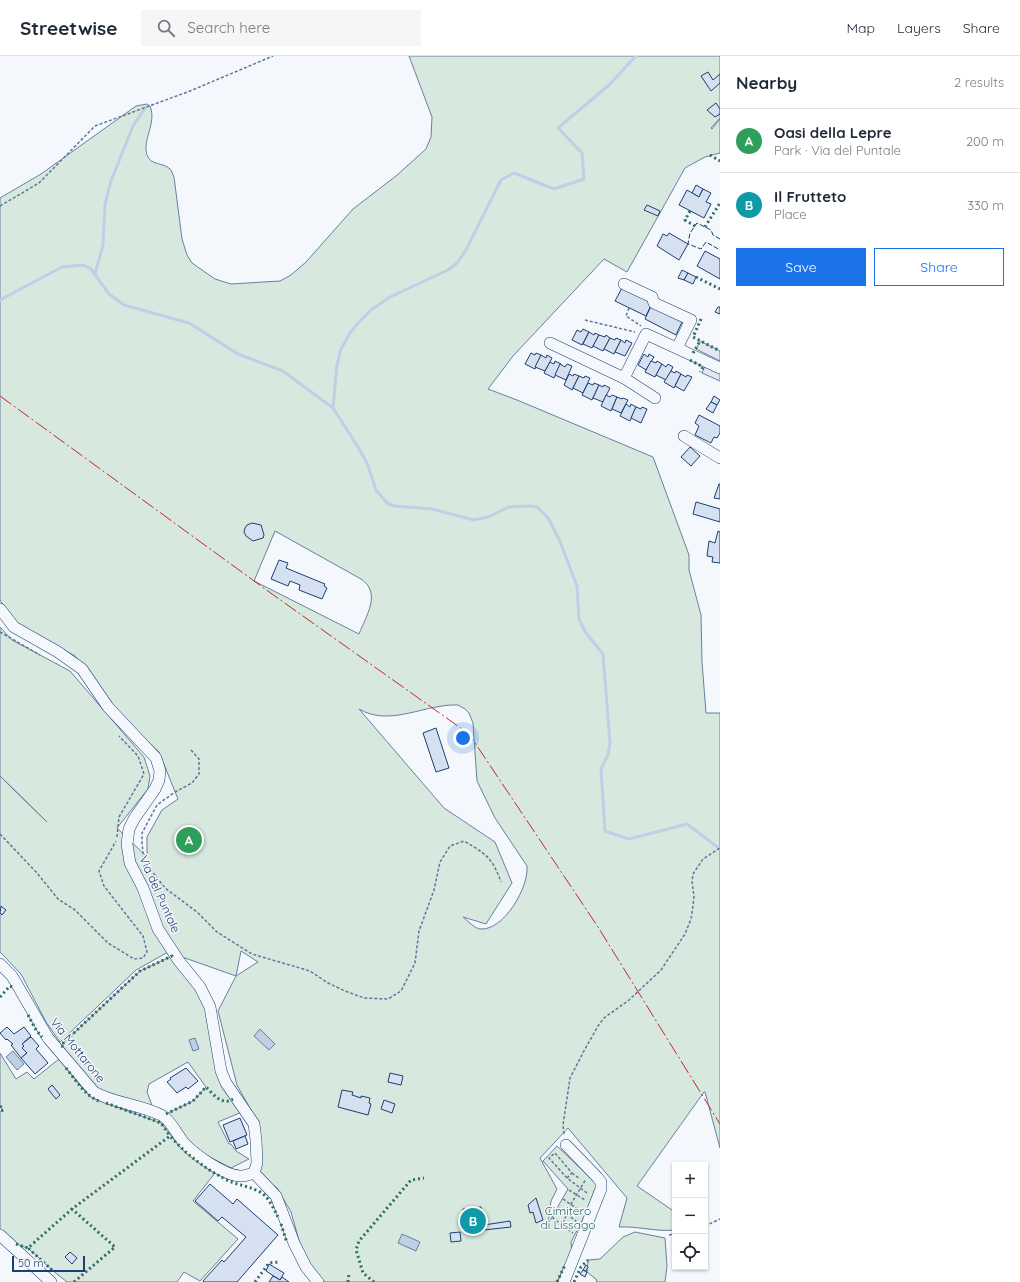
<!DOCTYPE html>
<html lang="en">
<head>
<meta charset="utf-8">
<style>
	:root { --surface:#fff; --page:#f6f6f7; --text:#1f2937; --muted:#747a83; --line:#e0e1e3; --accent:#1a73e8 }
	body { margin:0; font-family:Quicksand,sans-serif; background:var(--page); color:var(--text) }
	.controls { position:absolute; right:12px; bottom:12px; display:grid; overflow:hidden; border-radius:0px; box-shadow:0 1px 3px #0004 }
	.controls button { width:36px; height:36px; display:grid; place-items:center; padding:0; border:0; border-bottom:1px solid var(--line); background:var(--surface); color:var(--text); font:20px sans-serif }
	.scale { position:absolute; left:12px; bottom:10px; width:73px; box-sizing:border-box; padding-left:4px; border:2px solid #1d3f73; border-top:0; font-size:11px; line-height:14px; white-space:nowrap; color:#1d3f73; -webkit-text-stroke:3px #f4f7fb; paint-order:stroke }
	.you { position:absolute; left:463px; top:682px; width:14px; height:14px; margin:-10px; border:3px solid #fff; border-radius:50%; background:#1a73e8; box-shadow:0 0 0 6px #1a73e833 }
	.badge { display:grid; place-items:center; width:26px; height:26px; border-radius:50%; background:var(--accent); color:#fff; font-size:13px; font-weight:700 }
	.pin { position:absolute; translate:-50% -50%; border:2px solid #fff; box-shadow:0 1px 4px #0006 }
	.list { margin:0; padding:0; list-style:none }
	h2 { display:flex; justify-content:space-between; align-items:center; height:52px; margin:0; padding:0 16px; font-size:17px }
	h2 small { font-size:13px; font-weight:400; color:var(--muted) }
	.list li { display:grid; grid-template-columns:26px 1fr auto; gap:12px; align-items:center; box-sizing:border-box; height:64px; padding:0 16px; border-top:1px solid var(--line) }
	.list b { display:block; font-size:15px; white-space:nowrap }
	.list p { margin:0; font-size:13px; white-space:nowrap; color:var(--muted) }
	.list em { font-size:13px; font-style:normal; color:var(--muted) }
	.actions { display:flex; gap:8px; padding:12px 16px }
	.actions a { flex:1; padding:9px 0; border:1px solid var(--accent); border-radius:0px; text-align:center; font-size:14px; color:var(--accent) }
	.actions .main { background:var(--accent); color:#fff }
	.icon { flex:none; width:22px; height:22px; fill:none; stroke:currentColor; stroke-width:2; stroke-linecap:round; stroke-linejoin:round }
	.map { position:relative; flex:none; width:720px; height:1226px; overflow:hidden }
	header { display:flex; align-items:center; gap:24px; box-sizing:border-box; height:56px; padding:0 20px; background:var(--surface); border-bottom:1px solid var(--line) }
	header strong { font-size:19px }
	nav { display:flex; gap:22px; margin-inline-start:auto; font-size:14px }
	.search { width:280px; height:36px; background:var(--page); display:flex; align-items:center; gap:10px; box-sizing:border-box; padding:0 14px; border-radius:0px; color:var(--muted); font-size:15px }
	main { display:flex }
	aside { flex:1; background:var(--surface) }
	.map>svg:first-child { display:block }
</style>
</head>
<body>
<header>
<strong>Streetwise</strong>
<div class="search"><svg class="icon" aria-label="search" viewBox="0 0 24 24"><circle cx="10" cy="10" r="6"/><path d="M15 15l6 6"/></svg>Search here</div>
<nav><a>Map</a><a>Layers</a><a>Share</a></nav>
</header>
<main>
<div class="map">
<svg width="720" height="1226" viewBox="0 0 720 1226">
	<rect width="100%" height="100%" fill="#f4f7fb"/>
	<!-- green -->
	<g fill="#d7e8df" stroke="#687fa3" fill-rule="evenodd">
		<path d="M409 0H720V62L711 72 712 73 720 63V97L705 101 685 112 627 216 604 203 513 300 488 333 517 344 653 401 689 499V514L701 559 702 606 706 657H720V1092L705 1036H704L637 1130 675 1156V1174C656 1176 638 1170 619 1171L627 1142 568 1072 540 1102 557 1133 551 1145 548 1168 568 1133 543 1105 557 1090 597 1128 585 1159 571 1186 572 1194 557 1226H325L312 1214 302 1195 291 1156 277 1132 260 1119 258 1067 237 1029 218 955 236 920 168 896 136 914 60 986 46 966 21 918 0 896V720L47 766 0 720V571L12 584 70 615 144 701 150 720 148 733 117 772 147 801V781L162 754 178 743 159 696 120 660 75 600 13 566 0 544V142L41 118 136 50 147 48 150 50C157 67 142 84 147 99 151 110 163 106 170 113 172 115 173 119 174 121L182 183 187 199 192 207 215 223 231 228 280 225 291 219 306 206 353 153 396 120 426 93 431 81 432 61ZM275 475 361 523C382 537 366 560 359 578L254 525ZM451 649H458L465 653 469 657 473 667 477 725 495 762 527 810C529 831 504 875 480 873 474 872 468 865 463 861L486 868 512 827 495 786 444 752 359 653C388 670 419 651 451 649ZM241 895 258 906 236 920Z"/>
		<path d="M172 900 200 938 208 955 218 1016 242 1056 218 1066 229 1088H231L236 1095 249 1103 231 1112 206 1099 186 1086 166 1058 193 1045 206 1031 188 1006 149 1028 147 1036 153 1052 103 1037 88 1022 61 989 140 915Z"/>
		<path d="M0 997 16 1023 27 1016 34 1023 59 1003 83 1033 95 1043 161 1067 181 1092 198 1106 215 1117 193 1145 238 1183 200 1225 184 1216 177 1226H67L52 1214 28 1192 17 1189 0 1173V1056L3 1054 0 1050Z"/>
		<path d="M635 1176 665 1182 667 1210 665 1226H596L597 1224 587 1216 588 1204 600 1203 623 1181Z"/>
	</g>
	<!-- parking -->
	<g fill="#e3e8f0" stroke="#687fa3">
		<path d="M700 285 720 295V305L696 293Z"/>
		<path d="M705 310 720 317V325L702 317Z"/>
	</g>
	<!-- water -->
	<g fill="#bed0e5" stroke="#687fa3">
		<path d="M260 973 275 988 269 994 254 980Z"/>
		<path d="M195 982 199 993 193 995 189 984Z"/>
		<path d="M13 995 24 1008 17 1014 6 1001Z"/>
		<path d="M402 1178 420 1186 416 1195 398 1187Z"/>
	</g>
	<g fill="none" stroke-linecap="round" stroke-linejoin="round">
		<!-- stream -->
		<g stroke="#bed0e5" stroke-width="3">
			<path d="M95 218 103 189 105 148 111 125 133 70 145 52"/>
			<path d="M0 244 62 211 83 209 91 213 109 238 124 249 189 267 238 298 283 315 333 352 358 391 367 407 376 434 387 447 394 450 432 453 474 464 488 461 509 451 530 450 537 451 548 462 559 483 577 530 579 563 586 577 603 598 610 687 608 699 601 713 605 775 629 783 687 768 720 793"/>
			<path d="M333 352 337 309 341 293 350 277 359 266 371 254 390 241 448 214 457 207 466 194 501 124 514 117 554 133 584 123 582 97 558 72 609 29 636 0"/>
		</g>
	</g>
	<!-- building -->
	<g fill="#d5e0f0" stroke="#1d3f73">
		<path d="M708 16 713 24 720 18V27L711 35 701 20Z"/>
		<path d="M716 47 720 53V58L715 61 707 54Z"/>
		<path d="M696 129 703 133 699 141 692 137Z"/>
		<path d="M703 133 711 137 706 146 711 148 704 162 679 149 687 134 699 141Z"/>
		<path d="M647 149 660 155 658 160 644 154Z"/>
		<path d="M669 177 688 188 679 204 657 190 663 178 667 180Z"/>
		<path d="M705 195 720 203V223L697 210Z"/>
		<path d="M682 214 688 217 684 224 678 222Z"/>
		<path d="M688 217 696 221 693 228 684 224Z"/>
		<path d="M623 230 653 245 646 260 615 245Z"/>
		<path d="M651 250 682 266 676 279 645 263Z"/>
		<path d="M718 251H720V258L715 256Z"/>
		<path d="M583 273 589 276 582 289 572 284 577 274 581 276Z"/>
		<path d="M589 276 594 279 595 277 599 279 592 292 583 288Z"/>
		<path d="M599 279 605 281 606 279 610 282 603 295 593 290Z"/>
		<path d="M610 282 615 284 616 282 621 284 614 298 604 293Z"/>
		<path d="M621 284 625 287 626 284 632 287 625 300 615 296Z"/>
		<path d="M531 297 535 299 536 297 541 299 535 313 525 308Z"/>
		<path d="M644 298 648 301 649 298 654 301 646 314 638 309Z"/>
		<path d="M541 299 546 302 547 299 552 302 545 315 535 311Z"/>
		<path d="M555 305 561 308 554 322 544 317 550 306 554 308Z"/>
		<path d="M651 305 656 307 657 305 662 308 655 321 645 316Z"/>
		<path d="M560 308 565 311 567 308 572 310 566 324 555 319Z"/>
		<path d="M662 308 666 311 668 308 673 311 666 324 656 319Z"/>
		<path d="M671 315 675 317 676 315 681 318 674 332 664 326Z"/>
		<path d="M569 318 573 320 574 318 579 320 572 334 564 329Z"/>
		<path d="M681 318 686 321 687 319 692 321 684 335 675 330Z"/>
		<path d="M579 320 584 322 585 320 590 322 583 337 573 332Z"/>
		<path d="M588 327 593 329 594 327 599 329 592 344 582 339Z"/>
		<path d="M599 329 603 331 604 329 610 332 603 346 593 342Z"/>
		<path d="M606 339 610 341 612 339 617 341 611 355 601 350Z"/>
		<path d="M714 340 720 344 717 349 711 346Z"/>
		<path d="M617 341 622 343 623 342 628 344 621 357 612 353Z"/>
		<path d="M711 346 717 349 713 357 706 353Z"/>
		<path d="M626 348 630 351 631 348 636 351 630 365 620 360Z"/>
		<path d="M636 351 641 353 642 351 647 353 641 367 631 362Z"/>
		<path d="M699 359 720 370V377L717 382 714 381 711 387 695 379 699 370 695 367Z"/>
		<path d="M690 391 700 400 691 410 681 401Z"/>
		<path d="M719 428H720V443L714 442Z"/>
		<path d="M696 446 720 453V466L693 458Z"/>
		<path d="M252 467 261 469 264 479 263 482 253 485 246 480 244 476 245 472 247 469Z"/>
		<path d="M718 475 720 476V507L712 506 713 501 707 500 709 485 715 487Z"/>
		<path d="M279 504 288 507 286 512 325 528 324 530 327 532 322 543 299 534 300 529 290 525 288 530 271 523Z"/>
		<path d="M436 672 449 712 436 716 423 677Z"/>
		<path d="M1 850 6 854 2 859 0 857Z"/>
		<path d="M7 971 14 978 24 971 31 980 22 988 24 990 22 992 27 997 21 1002 11 989 13 988 7 983 6 984 0 977Z"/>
		<path d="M31 981 39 990 36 993 48 1007 35 1018 21 1002 27 997 22 992 24 990 22 988Z"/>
		<path d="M186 1012 198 1025 188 1033 186 1031 177 1037 167 1026 171 1023 170 1022Z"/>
		<path d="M390 1017 403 1020 401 1029 388 1026Z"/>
		<path d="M52 1029 60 1039 56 1043 48 1033Z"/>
		<path d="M342 1034 353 1036 352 1039 361 1042V1040L370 1042 369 1047 371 1048 368 1059 338 1051Z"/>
		<path d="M384 1044 395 1048 392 1057 381 1053Z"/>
		<path d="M240 1062 247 1079 230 1086 223 1069Z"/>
		<path d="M245 1080 248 1088 236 1093 233 1085Z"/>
		<path d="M210 1128 233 1148 237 1143 278 1179 237 1226H204L203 1225 222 1204 224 1206 246 1181 222 1161 218 1165 195 1145Z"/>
		<path d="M536 1142 543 1164 536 1167 533 1156 530 1157 528 1149Z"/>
		<path d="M481 1151 484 1173 465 1176 463 1153Z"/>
		<path d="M510 1165 511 1171 484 1174V1169Z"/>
		<path d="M460 1176 461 1185 451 1186 450 1177Z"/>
		<path d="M70 1196 77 1202 72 1208 65 1201Z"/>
		<path d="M269 1208 284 1217 280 1224 266 1215Z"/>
		<path d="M586 1209 588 1211 586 1215 583 1214Z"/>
		<path d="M583 1214 587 1216 585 1221 580 1218Z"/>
		<path d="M273 1220 280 1224 282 1221 289 1226H269Z"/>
	</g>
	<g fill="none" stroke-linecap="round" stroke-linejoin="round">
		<defs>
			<g id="minor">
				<path d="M624 228 652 241 654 247 691 264 677 292"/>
				<path d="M550 287 624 322 646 278 720 312"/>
				<path d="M624 322 655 342"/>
				<path d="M684 380 720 402"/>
				<path d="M0 553 14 571 58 596 82 613 108 651 156 702 160 715 159 724 155 733 134 763 129 773 127 788 130 807 143 832 158 873 179 905 200 931 210 951 221 1015 226 1027 254 1068 256 1084 257 1107 254 1117"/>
				<path d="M0 908 12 920 48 982 94 1036C115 1048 141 1048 163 1060 171 1065 178 1080 184 1087 195 1099 226 1121 242 1120 246 1120 250 1118 254 1117"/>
				<path d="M254 1117 276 1140 294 1187 306 1211 318 1226"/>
				<path d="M0 1179 51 1226"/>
				<path d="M564 1226 601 1133V1126L597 1121 566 1089"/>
			</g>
		</defs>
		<!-- minor casing -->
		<use href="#minor" stroke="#1d3f73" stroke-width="12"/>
		<!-- path -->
		<g stroke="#5e769c" stroke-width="1.5" stroke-dasharray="3 2" stroke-linecap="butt">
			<path d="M0 150 39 127 95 70 190 35 273 0"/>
			<path d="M629 252 626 260 641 270"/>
			<path d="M585 264 635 276"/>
			<path d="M0 576 40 599"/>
			<path d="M191 694 199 703V718L192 727 175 736 157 749 142 777V787L144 805 165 832 197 856 217 876 252 898 310 915 328 927 345 935 364 942 388 943 401 935 415 907 419 875 434 834 440 806 450 790 464 785C486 798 492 801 501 826"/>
			<path d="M0 778 37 817 58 843 75 854 108 887 134 903 143 902 147 896 143 880 104 830 99 815 116 785"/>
			<path d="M117 781 119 761 144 718 138 700 119 680"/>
			<path d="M564 1078 563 1069 570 1022 585 993 598 970 604 962 629 944 661 914 685 878 691 863 693 850 694 840 692 826 693 818 703 803 720 792"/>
			<path d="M572 1117 580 1123"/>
			<path d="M567 1122 549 1102 555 1097 572 1117 567 1122 587 1137"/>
			<path d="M569 1134 585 1144"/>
			<path d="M563 1143 582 1156"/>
			<path d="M563 1167 571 1148 586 1123"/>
			<path d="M705 1170 720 1163"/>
			<path d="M569 1174 576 1165 558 1151 553 1162 573 1177"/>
			<path d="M669 1179 675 1178"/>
		</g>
		<!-- minor -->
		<use href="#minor" stroke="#f4f7fb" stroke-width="11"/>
		<!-- hedge -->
		<g stroke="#2c6c60" stroke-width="3" stroke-dasharray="2 3" stroke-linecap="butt">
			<path d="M710 99 720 105"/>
			<path d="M690 155 685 164 695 170"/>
			<path d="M705 171 720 147"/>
			<path d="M696 221 720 233"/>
			<path d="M701 263 693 281 720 295"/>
			<path d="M693 297 700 285"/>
			<path d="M690 304 703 311 700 316"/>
			<path d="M0 941 10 930 14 932"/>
			<path d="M28 959 36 974 42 981"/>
			<path d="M63 991 61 989 140 915 172 900V901"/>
			<path d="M66 1012C75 1023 85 1040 99 1045"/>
			<path d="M106 1047 161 1067 170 1080"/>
			<path d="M0 1050 3 1054 0 1056"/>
			<path d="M166 1058 193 1045 206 1031C214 1039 222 1050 233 1043"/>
			<path d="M281 1168 287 1187"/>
			<path d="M16 1188 28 1192"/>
			<path d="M52 1214 28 1192 72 1153"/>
			<path d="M74 1226 115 1191 72 1153 170 1080C185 1097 203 1111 223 1122 235 1129 246 1129 258 1135 268 1139 273 1152 278 1161"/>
			<path d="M255 1226 269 1207 279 1206"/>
			<path d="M348 1226 349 1217"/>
			<path d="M374 1226 363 1217 356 1194 359 1185 411 1124 424 1122"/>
			<path d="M557 1226 565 1209"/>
			<path d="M574 1226 581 1211 588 1204"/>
		</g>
		<!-- fence -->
		<path stroke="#1d3f73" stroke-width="1" stroke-dasharray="5 2" stroke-linecap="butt" d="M720 183 713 179 711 174 697 167 690 177 688 188 701 193 706 186 720 194"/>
		<!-- power -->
		<path stroke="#c62828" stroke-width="1" stroke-dasharray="14 3 2 3" stroke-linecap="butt" d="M0 340 272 538 469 678 598 871 720 1068"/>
	</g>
	<g text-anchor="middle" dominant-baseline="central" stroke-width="3" stroke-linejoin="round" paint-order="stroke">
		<!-- street labels -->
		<g font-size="12" fill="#1d3f73" stroke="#f4f7fb">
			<text transform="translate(160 838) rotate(66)">Via del Puntale</text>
			<text transform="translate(78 994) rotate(51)">Via Mottarone</text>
		</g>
		<!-- park labels -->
		<g font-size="12" fill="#2c6c60" stroke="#f4f7fb">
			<text x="568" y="1154">Cimitero<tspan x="568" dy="14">di Lissago</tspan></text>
		</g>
	</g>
</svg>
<div class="controls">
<button>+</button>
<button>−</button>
<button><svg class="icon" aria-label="locate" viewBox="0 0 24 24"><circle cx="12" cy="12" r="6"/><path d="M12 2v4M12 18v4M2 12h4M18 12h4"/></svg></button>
</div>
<div class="scale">50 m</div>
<div class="you"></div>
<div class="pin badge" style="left:189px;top:784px;background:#2e9e5b">A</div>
<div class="pin badge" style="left:473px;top:1165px;background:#0f9aa8">B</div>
</div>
<aside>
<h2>Nearby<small>2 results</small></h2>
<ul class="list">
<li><span class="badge" style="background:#2e9e5b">A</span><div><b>Oasi della Lepre</b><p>Park · Via del Puntale</p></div><em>200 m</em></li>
<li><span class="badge" style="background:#0f9aa8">B</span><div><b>Il Frutteto</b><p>Place</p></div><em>330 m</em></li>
</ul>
<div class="actions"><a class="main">Save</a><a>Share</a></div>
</aside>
</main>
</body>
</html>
